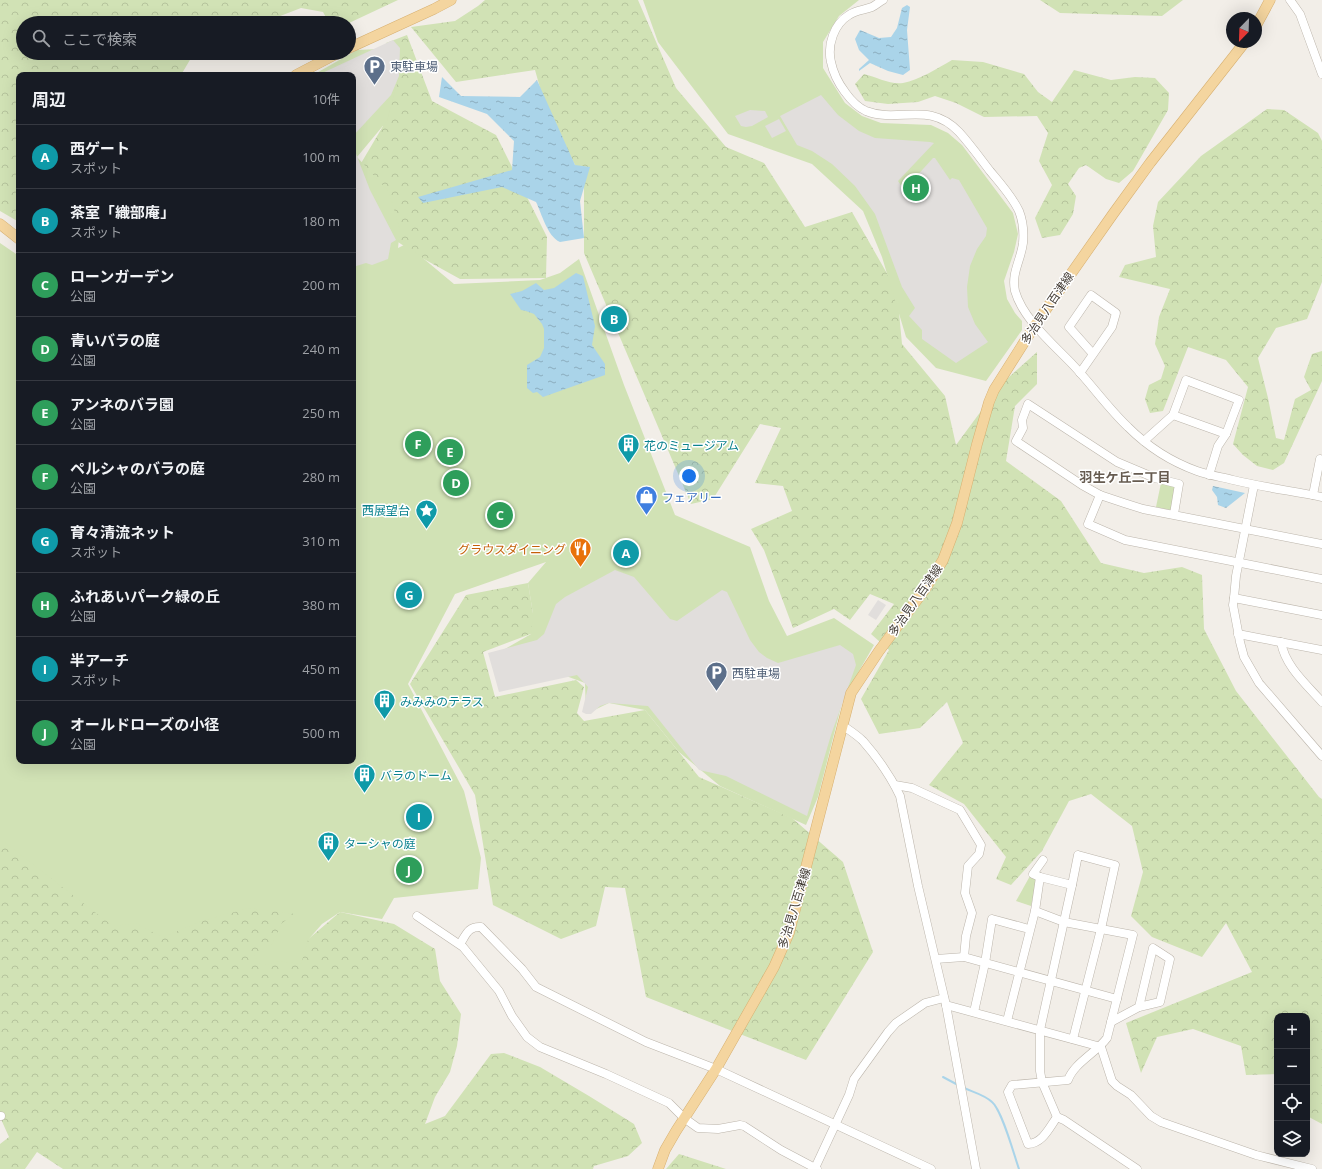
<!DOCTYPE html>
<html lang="ja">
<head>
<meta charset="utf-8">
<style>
	:root { --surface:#171b24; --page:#242831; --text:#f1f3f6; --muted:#9ea1a6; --line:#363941; --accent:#2563eb }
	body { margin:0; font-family:"Open Sans","Noto Sans JP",sans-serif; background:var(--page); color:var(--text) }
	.controls { position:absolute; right:12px; bottom:12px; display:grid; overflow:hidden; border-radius:8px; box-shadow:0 4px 16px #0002 }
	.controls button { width:36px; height:36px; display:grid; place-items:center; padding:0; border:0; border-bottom:1px solid var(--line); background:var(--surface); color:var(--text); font:20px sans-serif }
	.compass { position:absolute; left:1226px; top:12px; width:36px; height:36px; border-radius:50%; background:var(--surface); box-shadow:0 4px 16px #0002; rotate:203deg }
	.you { position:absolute; left:689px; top:476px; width:14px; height:14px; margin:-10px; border:3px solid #fff; border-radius:50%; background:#1a73e8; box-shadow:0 0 0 6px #1a73e833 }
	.badge { display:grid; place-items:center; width:26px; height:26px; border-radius:50%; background:var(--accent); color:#fff; font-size:13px; font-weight:700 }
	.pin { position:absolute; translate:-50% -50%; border:2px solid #fff; box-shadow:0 1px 4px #0006 }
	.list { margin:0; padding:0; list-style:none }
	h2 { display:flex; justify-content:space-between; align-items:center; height:52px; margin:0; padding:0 16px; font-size:17px }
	h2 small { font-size:13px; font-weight:400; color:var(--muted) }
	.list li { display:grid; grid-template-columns:26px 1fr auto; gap:12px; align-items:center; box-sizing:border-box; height:64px; padding:0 16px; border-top:1px solid var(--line) }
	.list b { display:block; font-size:15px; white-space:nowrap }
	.list p { margin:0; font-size:13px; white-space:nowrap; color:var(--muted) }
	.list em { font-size:13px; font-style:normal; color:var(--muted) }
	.icon { flex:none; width:22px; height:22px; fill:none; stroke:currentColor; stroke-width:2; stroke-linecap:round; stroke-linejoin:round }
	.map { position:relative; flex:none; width:1322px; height:1169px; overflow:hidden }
	.search { position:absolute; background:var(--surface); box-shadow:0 4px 16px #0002; left:16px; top:16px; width:340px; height:44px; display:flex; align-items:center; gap:10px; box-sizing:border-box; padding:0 14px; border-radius:22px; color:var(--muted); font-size:15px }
	.panel { position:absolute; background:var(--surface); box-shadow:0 4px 16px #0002; left:16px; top:72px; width:340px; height:692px; border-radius:8px }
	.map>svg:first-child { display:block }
</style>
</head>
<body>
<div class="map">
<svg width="1322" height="1169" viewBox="0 0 1322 1169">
	<defs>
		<pattern id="forest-crowns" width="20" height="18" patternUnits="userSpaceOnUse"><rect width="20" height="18" fill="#d1e2b5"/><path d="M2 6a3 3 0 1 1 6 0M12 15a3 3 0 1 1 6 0" fill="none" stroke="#b5c39c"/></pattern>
		<pattern id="water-ripples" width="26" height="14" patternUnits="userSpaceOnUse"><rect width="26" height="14" fill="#aad4e9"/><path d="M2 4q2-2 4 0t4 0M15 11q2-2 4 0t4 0" fill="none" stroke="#8cadbe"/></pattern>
	</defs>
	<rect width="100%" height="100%" fill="#f2eee8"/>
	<!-- forest -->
	<g fill="url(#forest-crowns)">
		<path d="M0 0H398L349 23H329L323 12 301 8 262 23H23V53H194L181 75H19V222L0 211Z"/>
		<path d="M485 0H638L676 88 726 147 764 163 805 227 852 212 897 291 902 344 945 396 956 445 1001 384 1037 352V384L1015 406 1006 461 1061 501 1101 563 1144 573 1182 567 1202 575 1204 629 1236 691 1319 797 1322 799V1124L1307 1116V1016H1277V1078L1276 1074 1246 1075 1241 1046 1193 1029 1157 1037 1141 1073 1126 1023 1252 972 1226 923 1202 957 1152 937 1131 916 1143 872 1132 826 1091 794 1069 801 1042 851 1011 885 996 879 1006 857 964 804 929 785 963 743 947 702 920 728 879 734 861 699 889 650 871 634 894 604 870 594 850 620 834 609 793 628 764 550 751 529 792 511 783 486 755 483 781 428 760 424 713 499 691 504 584 253V181L548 116 535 70 456 82 411 27 455 21 478 6Z"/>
		<path d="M1040 0H1183L1162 16 1060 13Z"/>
		<path d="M407 35 432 101 496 135 547 237 546 278 460 279 422 258 398 242 360 165 383 126 386 43Z"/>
		<path d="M952 60 983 62 1024 74 1038 92 1052 102 1074 70 1111 80 1135 77 1155 78 1169 93 1168 110 1133 171 1119 183 1106 179 1086 165 1079 168 1068 184 1076 196 1073 214 1060 235 1042 238 1035 218 1052 185 1039 161 1048 133 1037 116 984 117 956 103 935 96 918 102 888 104 865 101 855 84 864 74C876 77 891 85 903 83 919 80 938 68 952 60Z"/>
		<path d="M1267 109 1284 110 1318 133 1322 141V282L1307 319 1276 328 1258 358 1268 398 1276 438 1284 440 1295 399 1311 390 1304 377 1312 354 1322 351V381L1284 463 1273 470 1257 466 1243 455 1233 444 1248 387 1226 360 1188 347 1163 411 1150 413 1145 399 1149 385 1161 379 1165 366 1155 344 1159 317 1170 289 1119 277 1125 265 1156 257 1153 226 1158 202 1201 156Z"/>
		<path d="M528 583 536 632 483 652 495 697 576 680 584 687 577 713 584 721 645 710 699 777 792 818 843 862 873 952 806 1060 646 997 625 888 605 887 596 926 561 939 493 905 475 795 410 684 466 595Z"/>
		<path d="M0 644 19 761 306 877 292 953 340 912 394 924 435 949 440 981 461 1014 457 1046 450 1072 435 1097 425 1124 445 1116 491 1054 504 1053 540 1067 589 1096 634 1124 642 1143 628 1156 594 1166 593 1169H63L37 1152 25 1169H0V1144L9 1137 0 1117Z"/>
		<path d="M679 1154 726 1169H666Z"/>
	</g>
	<!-- park -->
	<g fill="#d1e2b5">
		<path d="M643 0H859L839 16 823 42V68L845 103 862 116 881 123 931 125 948 133 962 145 1013 213 1018 234 1014 252 1004 281 1007 299 1015 313 1022 321V330L986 381 936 368 906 337 882 257 863 211 812 164 728 134 658 42Z"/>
		<path d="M400 48 399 76 387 121 357 157 389 192 400 230 398 248 406 244 454 284 540 280 560 273 579 259 624 385 675 515 750 547 769 601 787 636 834 618 874 645 843 699 818 797 806 825 720 786 679 752 645 710 609 703 586 714 585 683 558 673 505 649 531 634 533 614 528 583 546 562 455 594 408 684 464 791 481 858 478 889 394 898 382 919 340 912 322 924 308 940 301 964 278 961 267 965 258 963 254 954 272 944 282 923 295 914 249 908 202 921 163 937 142 927 137 923 113 926 0 839V243L19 256V761H353V75H313L357 50Z"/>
		<path d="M1161 483 1173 486 1176 490 1172 509 1169 510 1156 507Z"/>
		<path d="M1030 876 1037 878 1031 906 1016 901Z"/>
	</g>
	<!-- parking -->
	<g fill="#e1dedc">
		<path d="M393 40 400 48 399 76 391 95 353 136V75H318Z"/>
		<path d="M821 95 838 115 859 131 875 138 930 142 934 143 898 181 904 190 933 158H935L950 180 952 178 959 180 987 228 986 236 977 249 970 266 967 287 968 307 975 324 988 342 956 363 922 339V330L909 316 915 308 902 287 875 214 855 186 832 164 812 151 797 145 780 116Z"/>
		<path d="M750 110 765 111 768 117 752 126 746 127 741 126 735 116Z"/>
		<path d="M779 119 786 131 772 138 765 126Z"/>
		<path d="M353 146 370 190 396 240 391 243 388 259 372 265 366 263 353 267Z"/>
		<path d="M615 570 634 577 670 619 677 621 722 590 727 592 750 640 759 652 767 658 778 663 840 645 853 654 856 665 831 735 807 816 726 776 699 770 648 706 609 703 600 706 591 714H586L582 712 588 687 577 675 499 692 488 653 537 640 544 634 556 604 565 597Z"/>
		<path d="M878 600 886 605 876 620 868 615Z"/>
	</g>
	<!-- water -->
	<g fill="url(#water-ripples)">
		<path d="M907 5 910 7 907 30 910 70 903 75 888 71 870 63 859 71V69L869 60 859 50 855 39 860 30 879 38 891 37 897 28 902 8Z"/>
		<path d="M442 77 461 96 520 97 537 80 575 165 590 167 580 201 584 238 560 242C547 236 542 214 536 202L502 187 423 203 418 197 512 170 514 141 487 114 439 97Z"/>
		<path d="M576 273 583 276 595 326 592 345 605 364V375L543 397 537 392 533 393 527 388V365L540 357 544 348V329L542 324 534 314 526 311 521 310 510 294 522 291 536 283 544 290 554 288Z"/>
		<path d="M1213 486 1245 493 1226 508 1218 505 1217 497 1212 490Z"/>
	</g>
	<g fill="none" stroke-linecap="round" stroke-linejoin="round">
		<!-- stream -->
		<g stroke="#aad4e9" stroke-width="2">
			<path d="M943 1077 958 1085"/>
			<path d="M964 1088C973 1092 985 1095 992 1102 1002 1110 1014 1155 1019 1169"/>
		</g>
		<defs>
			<g id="minor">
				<path d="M883 0C879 2 876 5 872 7 865 10 856 10 849 15 834 24 827 45 831 62 833 72 839 84 845 92 850 99 857 107 866 111 899 124 929 100 959 132 970 144 980 158 990 171 1000 183 1012 196 1019 211 1023 221 1024 232 1023 243 1021 260 1011 273 1015 291 1023 319 1053 344 1073 365 1092 385 1108 408 1128 427 1147 446 1172 462 1197 471 1208 475 1221 477 1233 480 1262 487 1292 491 1322 497"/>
				<path d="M1290 0 1300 14 1322 74"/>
				<path d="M1080 373 1112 327 1116 313 1091 295 1069 327 1093 354"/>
				<path d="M1173 415 1226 434"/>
				<path d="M1144 441 1173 415 1186 380 1239 400 1226 434 1218 446 1209 475"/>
				<path d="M1254 485 1236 576 1234 598 1233 605 1240 642 1244 657 1259 683 1322 756"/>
				<path d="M1100 495 1088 524 1125 540 1322 579"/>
				<path d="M1313 495 1320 459"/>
				<path d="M1174 514 1179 484 1155 478 1117 462 1028 404 1022 420 1023 428 1016 441 1082 485 1100 495 1124 503 1143 509 1322 544"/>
				<path d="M1234 598 1322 615"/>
				<path d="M1238 634 1322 650"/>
				<path d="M1281 642C1285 666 1306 684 1322 702"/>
				<path d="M842 725C849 730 857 735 863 741 877 757 891 777 900 796L918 886 946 1005 976 1169"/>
				<path d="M895 785 912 788 960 810 981 845 979 854 968 866 965 893 972 913 966 936 964 957"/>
				<path d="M1040 877 1033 874 1043 860"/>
				<path d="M1072 885 1040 1030V1071L1042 1082 1057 1117 1064 1120 1137 1169"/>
				<path d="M1035 911 1064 922 1133 935 1107 1038C1096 1053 1074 1063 1068 1080L1012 1085 1008 1092 1028 1144C1043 1143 1049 1128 1057 1117"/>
				<path d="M417 916 463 947 499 991 512 1016 527 1037 540 1047 606 1074 669 1103 684 1118 698 1128 718 1129 740 1125 744 1126 781 1150 817 1169"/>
				<path d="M460 944C466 935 468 926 481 927L522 969 536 987 646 1042 716 1069 931 1169"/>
				<path d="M936 959 964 957 1117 999"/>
				<path d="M946 1005 1101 1047"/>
				<path d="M974 1012 985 963 992 919 1029 929"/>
				<path d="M1007 1021 1035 911 1040 877 1072 885 1078 855 1115 865 1101 929 1073 1039"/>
				<path d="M1111 1022 1139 1007 1160 1002 1170 959 1153 948 1139 1007"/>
				<path d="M1101 1047 1112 1081 1117 1086 1131 1095 1151 1116 1161 1122 1256 1155 1312 1169"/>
				<path d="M0 1116H1"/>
				<path d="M815 1168 849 1095 854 1079 888 1032 896 1023 925 1003 944 998"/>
			</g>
			<g id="major">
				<path d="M1256 26 1270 0"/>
				<path d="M349 48 434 9 451 0"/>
				<path d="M296 75 338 53"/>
				<path d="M0 224 19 239"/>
				<path d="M658 1169 665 1150 676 1131 716 1069 774 967 789 933 851 693 879 651 925 589 943 560 957 523 977 444 989 402 994 390 1035 325 1113 214 1150 163 1245 42"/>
			</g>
		</defs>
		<!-- minor casing -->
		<use href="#minor" stroke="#bcb5ab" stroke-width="9"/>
		<!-- major casing -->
		<use href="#major" stroke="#d7b071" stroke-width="11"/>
		<!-- minor -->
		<use href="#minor" stroke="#fff" stroke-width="8"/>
		<!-- major -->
		<use href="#major" stroke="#f4d59f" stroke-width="10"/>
	</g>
	<!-- icons -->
	<defs>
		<symbol id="parking-pin" viewBox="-11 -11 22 30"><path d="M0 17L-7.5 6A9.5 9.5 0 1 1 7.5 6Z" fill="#5c6f8a" stroke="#fff"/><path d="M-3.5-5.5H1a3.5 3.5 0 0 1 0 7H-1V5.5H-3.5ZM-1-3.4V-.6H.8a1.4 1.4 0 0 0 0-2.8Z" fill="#fff"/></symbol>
		<symbol id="building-pin" viewBox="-11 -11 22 30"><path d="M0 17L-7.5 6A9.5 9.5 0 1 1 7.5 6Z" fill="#0f9aa8" stroke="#fff"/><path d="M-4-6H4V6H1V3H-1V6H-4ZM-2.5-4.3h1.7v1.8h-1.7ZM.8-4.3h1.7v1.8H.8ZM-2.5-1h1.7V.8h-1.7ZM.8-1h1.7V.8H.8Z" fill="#fff"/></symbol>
		<symbol id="shop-pin" viewBox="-11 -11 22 30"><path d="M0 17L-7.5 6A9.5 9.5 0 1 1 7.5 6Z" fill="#3f7fe0" stroke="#fff"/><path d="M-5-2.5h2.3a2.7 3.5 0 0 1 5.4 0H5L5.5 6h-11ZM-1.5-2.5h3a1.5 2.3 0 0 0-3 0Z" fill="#fff"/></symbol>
		<symbol id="sight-pin" viewBox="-11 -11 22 30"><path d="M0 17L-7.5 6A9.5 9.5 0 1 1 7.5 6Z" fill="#0f9aa8" stroke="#fff"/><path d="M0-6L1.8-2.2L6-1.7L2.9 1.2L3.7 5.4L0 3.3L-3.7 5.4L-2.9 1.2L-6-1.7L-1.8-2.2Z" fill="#fff"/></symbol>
		<symbol id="restaurant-pin" viewBox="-11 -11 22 30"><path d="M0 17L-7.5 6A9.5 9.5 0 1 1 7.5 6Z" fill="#e8710a" stroke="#fff"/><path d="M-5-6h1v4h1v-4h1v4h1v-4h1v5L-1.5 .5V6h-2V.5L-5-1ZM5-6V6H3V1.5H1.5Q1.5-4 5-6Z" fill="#fff"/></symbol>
	</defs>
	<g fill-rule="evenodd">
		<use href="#parking-pin" x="362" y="54" width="25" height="34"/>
		<use href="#building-pin" x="616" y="432" width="25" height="34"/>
		<use href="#shop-pin" x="634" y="484" width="25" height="34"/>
		<use href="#sight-pin" x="414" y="498" width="25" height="34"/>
		<use href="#restaurant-pin" x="568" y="536" width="25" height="34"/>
		<use href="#parking-pin" x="704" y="660" width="25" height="34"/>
		<use href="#building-pin" x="372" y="688" width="25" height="34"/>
		<use href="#building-pin" x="352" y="762" width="25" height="34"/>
		<use href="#building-pin" x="316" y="830" width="25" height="34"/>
	</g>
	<g text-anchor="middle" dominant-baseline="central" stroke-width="3" stroke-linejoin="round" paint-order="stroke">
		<!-- service labels -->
		<g font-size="12" fill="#4e5e75" stroke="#fff" text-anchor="start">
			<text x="390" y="66">東駐車場</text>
			<text x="732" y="673">西駐車場</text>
		</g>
		<!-- street labels -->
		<g font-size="12" fill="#453e37" stroke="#fff">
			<text transform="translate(1047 308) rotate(-56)">多治見八百津線</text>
			<text transform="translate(915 600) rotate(-55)">多治見八百津線</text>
			<text transform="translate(794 908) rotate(-73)">多治見八百津線</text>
		</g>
		<!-- culture labels -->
		<g font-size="12" fill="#0d838f" stroke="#fff" text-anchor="start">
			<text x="644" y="445">花のミュージアム</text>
			<text x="410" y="510" text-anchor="end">西展望台</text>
			<text x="400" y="701">みみみのテラス</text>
			<text x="380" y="775">バラのドーム</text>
			<text x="344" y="843">ターシャの庭</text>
		</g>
		<!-- shop labels -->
		<g font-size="12" fill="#366cbe" stroke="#fff" text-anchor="start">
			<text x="662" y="497">フェアリー</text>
		</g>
		<!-- food labels -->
		<g font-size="12" fill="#c56008" stroke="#fff" text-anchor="end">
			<text x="566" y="549">グラウスダイニング</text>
		</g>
		<!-- neighbourhood labels -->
		<g font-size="13" font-weight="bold" fill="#665b50" stroke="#fff">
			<text x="1125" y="477">羽生ケ丘二丁目</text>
		</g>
	</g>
</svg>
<div class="controls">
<button>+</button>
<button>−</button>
<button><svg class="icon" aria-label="locate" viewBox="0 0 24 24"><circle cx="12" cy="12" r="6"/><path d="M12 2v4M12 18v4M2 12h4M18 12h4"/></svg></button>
<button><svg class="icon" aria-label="layers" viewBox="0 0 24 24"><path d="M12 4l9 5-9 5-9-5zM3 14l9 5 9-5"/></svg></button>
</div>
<svg class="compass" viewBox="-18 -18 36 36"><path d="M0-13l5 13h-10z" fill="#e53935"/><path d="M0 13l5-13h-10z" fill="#9ea1a6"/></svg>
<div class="you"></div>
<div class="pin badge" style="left:626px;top:553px;background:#0f9aa8">A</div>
<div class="pin badge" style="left:614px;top:319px;background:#0f9aa8">B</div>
<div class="pin badge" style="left:500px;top:515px;background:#2e9e5b">C</div>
<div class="pin badge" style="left:456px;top:483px;background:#2e9e5b">D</div>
<div class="pin badge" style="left:450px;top:452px;background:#2e9e5b">E</div>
<div class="pin badge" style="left:418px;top:444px;background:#2e9e5b">F</div>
<div class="pin badge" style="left:409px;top:595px;background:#0f9aa8">G</div>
<div class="pin badge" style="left:916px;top:188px;background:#2e9e5b">H</div>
<div class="pin badge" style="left:419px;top:817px;background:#0f9aa8">I</div>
<div class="pin badge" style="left:409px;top:870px;background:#2e9e5b">J</div>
<div class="search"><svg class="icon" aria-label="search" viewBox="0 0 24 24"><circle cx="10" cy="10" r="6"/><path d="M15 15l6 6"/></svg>ここで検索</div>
<section class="panel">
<h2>周辺<small>10件</small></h2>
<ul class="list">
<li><span class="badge" style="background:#0f9aa8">A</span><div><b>西ゲート</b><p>スポット</p></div><em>100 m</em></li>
<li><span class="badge" style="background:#0f9aa8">B</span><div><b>茶室「織部庵」</b><p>スポット</p></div><em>180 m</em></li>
<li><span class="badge" style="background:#2e9e5b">C</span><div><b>ローンガーデン</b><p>公園</p></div><em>200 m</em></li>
<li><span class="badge" style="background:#2e9e5b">D</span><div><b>青いバラの庭</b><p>公園</p></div><em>240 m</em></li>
<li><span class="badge" style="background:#2e9e5b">E</span><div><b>アンネのバラ園</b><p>公園</p></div><em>250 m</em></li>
<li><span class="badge" style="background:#2e9e5b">F</span><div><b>ペルシャのバラの庭</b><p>公園</p></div><em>280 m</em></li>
<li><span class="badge" style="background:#0f9aa8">G</span><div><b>育々清流ネット</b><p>スポット</p></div><em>310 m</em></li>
<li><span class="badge" style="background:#2e9e5b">H</span><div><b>ふれあいパーク緑の丘</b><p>公園</p></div><em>380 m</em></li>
<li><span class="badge" style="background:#0f9aa8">I</span><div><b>半アーチ</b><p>スポット</p></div><em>450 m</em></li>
<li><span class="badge" style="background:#2e9e5b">J</span><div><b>オールドローズの小径</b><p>公園</p></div><em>500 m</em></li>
</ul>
</section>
</div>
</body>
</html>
